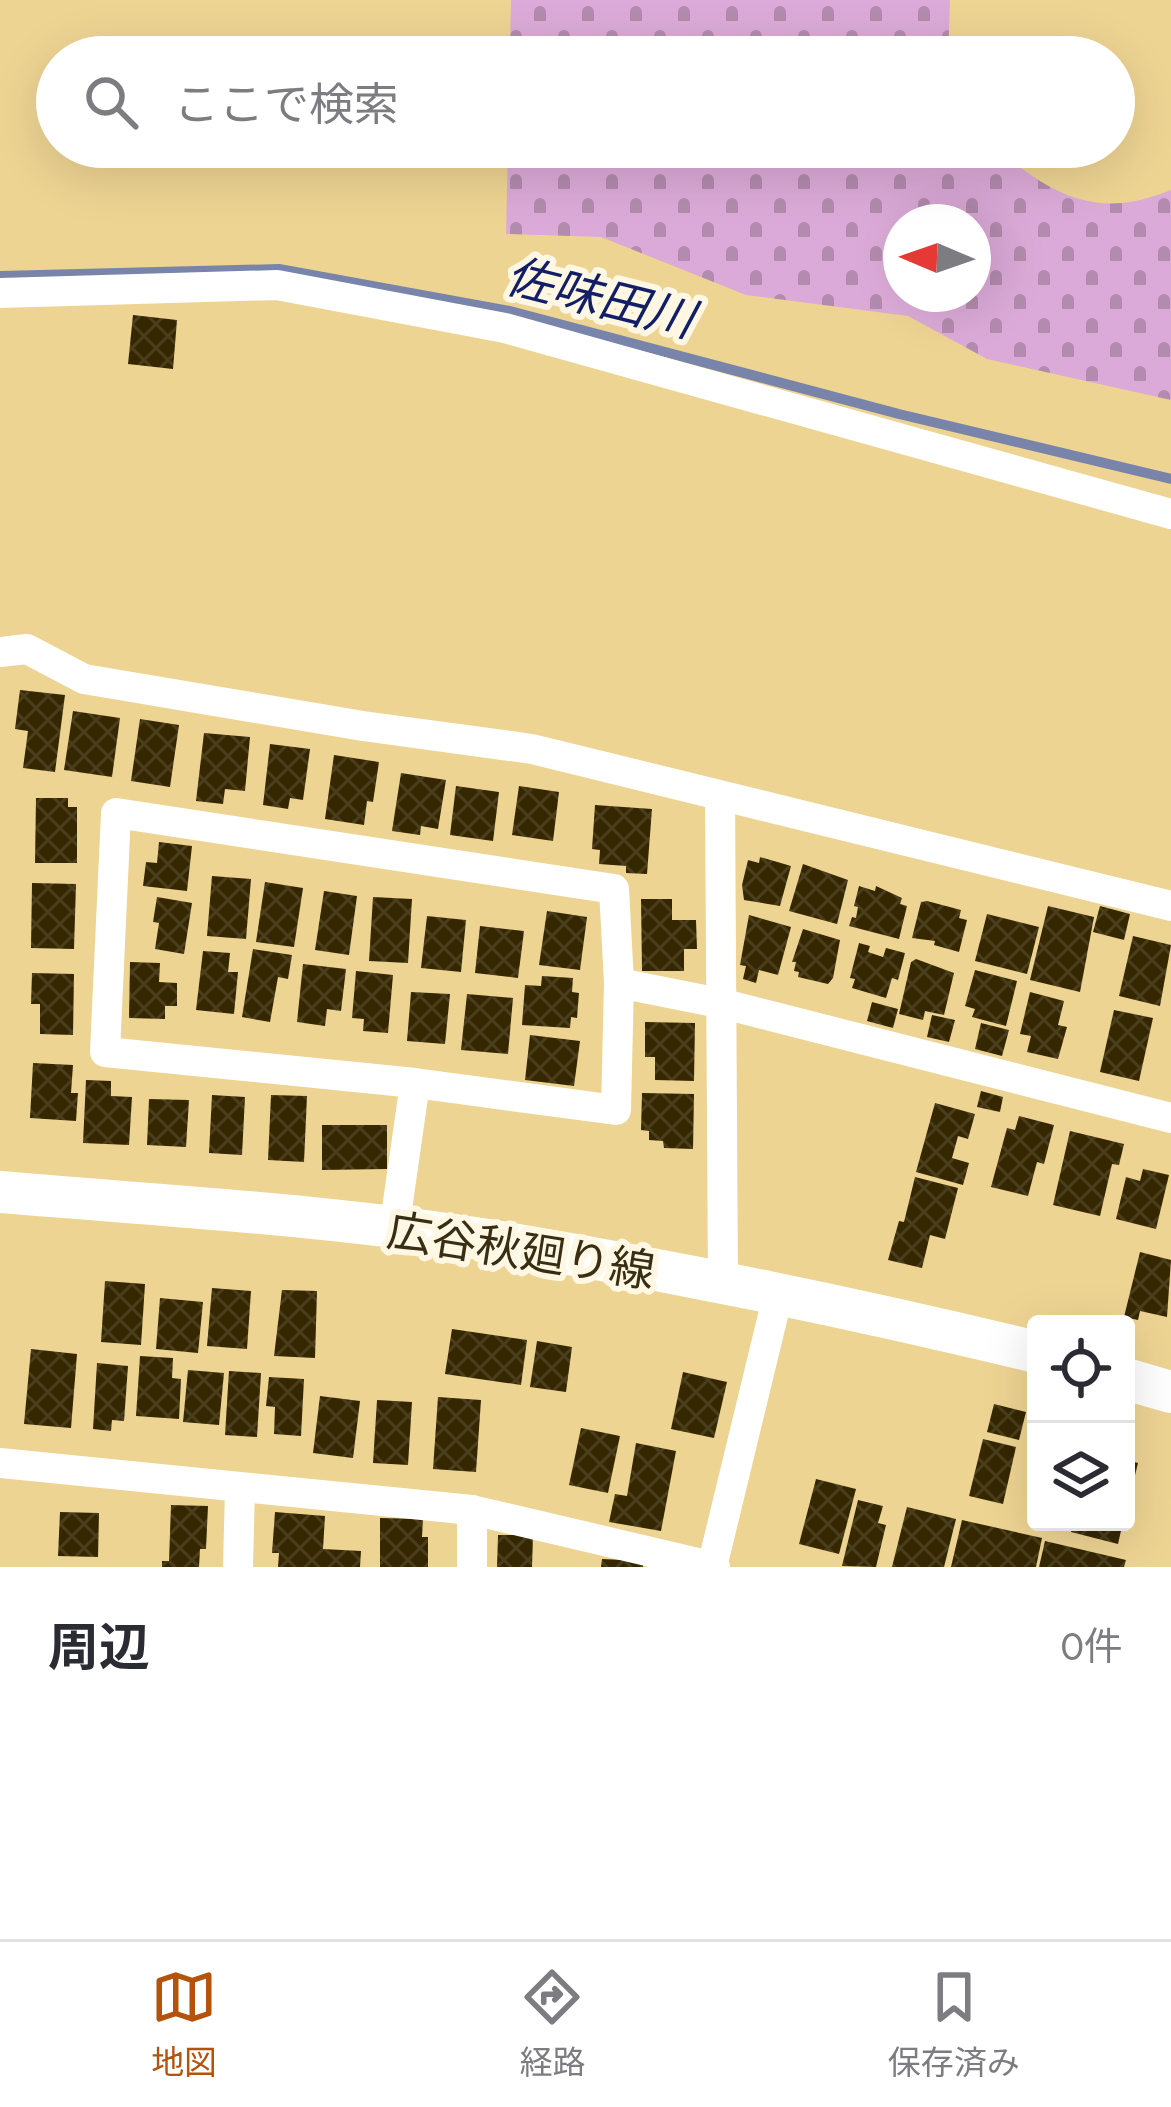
<!DOCTYPE html>
<html lang="ja">
<head>
<meta charset="utf-8">
<style>
	:root { --surface:#fff; --page:#f2f2f3; --text:#2b2b33; --muted:#7c7c81; --line:#e1e1e2; --accent:#b45309 }
	body { margin:0; font-family:Jost,"Noto Sans JP",sans-serif; background:var(--page); color:var(--text) }
	.controls { position:absolute; right:36px; bottom:36px; display:grid; overflow:hidden; border-radius:12px; box-shadow:0 12px 48px #0002 }
	.controls button { width:108px; height:108px; display:grid; place-items:center; padding:0; border:0; border-bottom:3px solid var(--line); background:var(--surface); color:var(--text); font:60px sans-serif }
	.compass { position:absolute; left:883px; top:204px; width:108px; height:108px; border-radius:50%; background:var(--surface); box-shadow:0 12px 48px #0002; rotate:272deg }
	.list { margin:0; padding:0; list-style:none }
	h2 { display:flex; justify-content:space-between; align-items:center; height:156px; margin:0; padding:0 48px; font-size:51px }
	h2 small { font-size:39px; font-weight:400; color:var(--muted) }
	.icon { flex:none; width:66px; height:66px; fill:none; stroke:currentColor; stroke-width:2; stroke-linecap:round; stroke-linejoin:round }
	.map { position:relative; flex:none; width:1171px; height:1567px; overflow:hidden }
	.search { position:absolute; background:var(--surface); box-shadow:0 12px 48px #0002; left:36px; right:36px; top:36px; height:132px; display:flex; align-items:center; gap:30px; box-sizing:border-box; padding:0 42px; border-radius:66px; color:var(--muted); font-size:45px }
	.sheet { height:372px; background:var(--surface) }
	nav { display:flex; justify-content:space-around; align-items:center; box-sizing:border-box; height:168px; border-top:3px solid var(--line); background:var(--surface); font-size:33px; color:var(--muted) }
	nav a { display:grid; justify-items:center; gap:6px }
	nav .on { color:var(--accent) }
	.map>svg:first-child { display:block }
</style>
</head>
<body>
<div class="map">
<svg width="1171" height="1567" viewBox="0 0 1171 1567">
	<defs>
		<pattern id="cemetery-stones" width="16" height="16" patternUnits="userSpaceOnUse" patternTransform="scale(3)"><rect width="16" height="16" fill="#dcaad8"/><path d="M2 7V4a2 2 0 0 1 4 0v3zM10 15v-3a2 2 0 0 1 4 0v3z" fill="#b38bae"/></pattern>
		<pattern id="building-cross-hatch" width="8" height="8" patternUnits="userSpaceOnUse" patternTransform="scale(3)"><rect width="8" height="8" fill="#352700"/><path d="M0 0l8 8M0 8l8-8" fill="none" stroke="#4a3e1c"/></pattern>
	</defs>
	<rect width="100%" height="100%" fill="#eed493"/>
	<!-- cemetery -->
	<g fill="url(#cemetery-stones)" fill-rule="evenodd">
		<path d="M511 0H950L948 57H510Z"/>
		<path d="M508 147H994C1053 195 1095 221 1171 190V400L987 359 908 316 746 295 601 237 506 234ZM901 222H973V294H901Z"/>
	</g>
	<g fill="none" stroke-linecap="round" stroke-linejoin="round">
		<!-- stream -->
		<path stroke="#7884a9" stroke-width="10" d="M0 276 279 269 510 311 899 414 1171 479"/>
	</g>
	<!-- building -->
	<g fill="url(#building-cross-hatch)">
		<path d="M133 315 177 320 173 369 128 364Z"/>
		<path d="M20 690 65 695 55 772 23 768 28 731 15 729Z"/>
		<path d="M73 711 120 718 112 777 64 770Z"/>
		<path d="M140 719 179 725 170 787 131 781Z"/>
		<path d="M204 733 250 737 245 791 225 789 223 804 196 801Z"/>
		<path d="M270 744 310 749 303 800 290 798 288 809 263 805Z"/>
		<path d="M334 755 379 762 373 802 367 801 364 825 325 819Z"/>
		<path d="M401 773 446 780 438 829 421 826 420 835 392 831Z"/>
		<path d="M456 786 499 792 493 841 450 835Z"/>
		<path d="M519 786 559 792 553 841 512 835Z"/>
		<path d="M36 798H68V807H77V863H35Z"/>
		<path d="M595 805 652 809 647 874 626 873V866L599 864 600 850 592 849Z"/>
		<path d="M159 842 192 846 187 891 143 886 146 862 157 863Z"/>
		<path d="M760 857 791 866 780 906 744 900 742 885 748 860 759 863Z"/>
		<path d="M803 864 848 880 837 924 789 911Z"/>
		<path d="M212 876 251 879 246 939 207 936Z"/>
		<path d="M265 882 303 888 294 947 256 942Z"/>
		<path d="M32 883 76 884 74 949 31 948Z"/>
		<path d="M859 886 875 891 876 886 902 898 900 904 907 906 899 939 849 926 852 917 856 918 858 907 854 906Z"/>
		<path d="M324 891 357 896 349 955 315 950Z"/>
		<path d="M157 897 192 903 184 954 155 949 159 923 153 922Z"/>
		<path d="M373 897 412 899 408 963 369 961Z"/>
		<path d="M641 899H672V920H696L697 949H684V971H642Z"/>
		<path d="M927 901 961 910 959 918 967 920 959 952 934 945 935 941 912 938 921 902Z"/>
		<path d="M1048 906 1094 917 1080 992 1030 980Z"/>
		<path d="M1100 906 1130 914 1124 940 1093 932Z"/>
		<path d="M547 911 587 917 580 970 539 965Z"/>
		<path d="M987 914 1039 927 1027 974 975 961Z"/>
		<path d="M749 915 791 927 778 975 759 970 756 983 743 979 746 966 740 965Z"/>
		<path d="M427 916 466 920 461 972 421 968Z"/>
		<path d="M480 926 524 931 518 978 475 973Z"/>
		<path d="M803 929 840 940 833 978 828 984 798 977 799 972 794 971 796 962H792Z"/>
		<path d="M1133 936 1171 945 1160 1006 1119 996Z"/>
		<path d="M859 943 870 946 868 952 883 957 886 948 905 953 898 980 892 978 886 998 852 988 855 979 850 978Z"/>
		<path d="M253 949 292 955 288 979 278 977 270 1022 242 1017Z"/>
		<path d="M203 951 230 953 228 972H238L234 1014 196 1010Z"/>
		<path d="M916 959 954 973 944 1015 925 1011 923 1020 899 1014 911 962Z"/>
		<path d="M130 962 160 963 159 982 177 983V1006H165V1019L129 1018Z"/>
		<path d="M303 964 346 969 341 1011 327 1009 325 1026 297 1022Z"/>
		<path d="M975 970 1017 981 1006 1026 972 1017 975 1009 965 1006Z"/>
		<path d="M356 971 393 975 388 1033 363 1031 364 1019 352 1018Z"/>
		<path d="M32 973 74 974 73 1035 40 1034V1004H31Z"/>
		<path d="M542 976 573 978 572 992 579 993 577 1018 571 1017 570 1028 522 1025 525 985 541 986Z"/>
		<path d="M411 992 450 994 445 1044 407 1041Z"/>
		<path d="M1030 992 1064 1001 1058 1025 1067 1027 1058 1059 1027 1052 1031 1036 1020 1034Z"/>
		<path d="M467 994 513 998 508 1054 461 1050Z"/>
		<path d="M872 1002 898 1009 893 1028 867 1021Z"/>
		<path d="M1114 1010 1153 1018 1139 1081 1100 1072Z"/>
		<path d="M932 1015 955 1020 949 1042 927 1037Z"/>
		<path d="M645 1022 695 1023 694 1081 655 1080V1057H645Z"/>
		<path d="M981 1023 1009 1030 1002 1056 975 1049Z"/>
		<path d="M530 1035 580 1041 574 1086 525 1080Z"/>
		<path d="M33 1063 73 1065 71 1093H78L76 1121 30 1118Z"/>
		<path d="M86 1080 111 1081V1096L132 1097 129 1145 83 1143Z"/>
		<path d="M981 1091 1003 1097 1000 1112 977 1107Z"/>
		<path d="M642 1093 694 1094 693 1149 664 1148 663 1141 649 1140V1131L641 1130Z"/>
		<path d="M212 1095 245 1097 242 1155 209 1153Z"/>
		<path d="M271 1095 307 1096 304 1162 268 1160Z"/>
		<path d="M149 1099 189 1100 186 1147 147 1145Z"/>
		<path d="M935 1103 975 1114 968 1139 958 1136 952 1158 969 1163 963 1185 916 1172Z"/>
		<path d="M1019 1116 1054 1125 1044 1164 1037 1162 1028 1196 991 1187 1007 1128 1015 1130Z"/>
		<path d="M322 1125H387V1169L322 1170Z"/>
		<path d="M1070 1131 1124 1144 1119 1165 1112 1164 1100 1216 1053 1205Z"/>
		<path d="M1143 1169 1169 1175 1156 1229 1116 1219 1126 1177 1140 1181Z"/>
		<path d="M915 1177 958 1188 945 1239 930 1235 922 1268 888 1260 899 1221 904 1222Z"/>
		<path d="M1140 1252 1171 1260 1167 1317 1140 1311 1138 1320 1124 1317Z"/>
		<path d="M105 1281 145 1284 141 1345 101 1342Z"/>
		<path d="M212 1288 251 1291 247 1349 207 1346Z"/>
		<path d="M282 1290 317 1291 315 1358 274 1356Z"/>
		<path d="M160 1298 203 1302 198 1353 156 1349Z"/>
		<path d="M452 1329 527 1340 521 1385 445 1374Z"/>
		<path d="M537 1341 572 1347 566 1392 530 1387Z"/>
		<path d="M31 1349 77 1354 71 1428 24 1424Z"/>
		<path d="M140 1356 173 1358 172 1378 181 1379 179 1419 136 1416Z"/>
		<path d="M97 1363 128 1366 124 1421 112 1420 111 1431 93 1429Z"/>
		<path d="M188 1370 224 1373 219 1425 183 1422Z"/>
		<path d="M229 1371 261 1373 257 1437 225 1435Z"/>
		<path d="M683 1372 727 1382 714 1438 671 1429Z"/>
		<path d="M269 1377 304 1379 301 1436 274 1434 275 1407 266 1406Z"/>
		<path d="M320 1396 360 1401 353 1458 313 1453Z"/>
		<path d="M438 1397 481 1400 476 1472 433 1469Z"/>
		<path d="M377 1400 412 1402 408 1465 373 1463Z"/>
		<path d="M994 1404 1026 1412 1019 1440 987 1432Z"/>
		<path d="M581 1428 620 1436 608 1493 569 1485Z"/>
		<path d="M983 1439 1016 1447 1003 1504 969 1496Z"/>
		<path d="M636 1443 676 1451 661 1531 609 1522 615 1494 627 1496Z"/>
		<path d="M1126 1460 1138 1463 1128 1504H1126Z"/>
		<path d="M816 1479 856 1489 839 1554 799 1544Z"/>
		<path d="M858 1500 883 1506 878 1523 886 1525 876 1567 842 1566Z"/>
		<path d="M171 1505 208 1506 206 1549H200L199 1567H162V1561H169Z"/>
		<path d="M907 1507 956 1519 944 1567H892Z"/>
		<path d="M60 1512 99 1513 98 1557 58 1556Z"/>
		<path d="M275 1512 325 1516 323 1549 361 1551 360 1567H278L279 1553H272Z"/>
		<path d="M380 1518 423 1519 422 1537H428V1567H380Z"/>
		<path d="M962 1520 1042 1538 1036 1567H951Z"/>
		<path d="M1074 1522H1123L1118 1544 1071 1532Z"/>
		<path d="M498 1535H533L532 1567H497Z"/>
		<path d="M1045 1541 1126 1560 1124 1567H1039Z"/>
		<path d="M602 1559 644 1561 643 1567H601Z"/>
	</g>
	<g fill="none" stroke-linecap="round" stroke-linejoin="round">
		<!-- street -->
		<g stroke="#fff" stroke-width="30">
			<path d="M0 293 277 285 505 328 1171 514"/>
			<path d="M0 652 27 649 84 679 363 726 532 749 1171 906"/>
			<path d="M720 796 723 1284"/>
			<path d="M619 983 724 1004 1171 1118"/>
			<path d="M394 1230 415 1083 616 1110 619 983 614 889 116 813 105 1052 415 1083"/>
			<path d="M0 1463 472 1510 715 1567"/>
			<path d="M238 1567 240 1489"/>
			<path d="M472 1567V1510"/>
			<path d="M712 1567 778 1295"/>
		</g>
		<!-- secondary -->
		<g stroke="#fff" stroke-width="42">
			<path d="M0 1192C166 1206 335 1215 500 1242 679 1272 859 1309 1036 1352"/>
			<path d="M1126 1379 1171 1392"/>
		</g>
	</g>
	<g text-anchor="middle" dominant-baseline="central" stroke-width="12" stroke-linejoin="round" paint-order="stroke">
		<!-- street labels -->
		<g font-size="45" fill="#382e13" stroke="#fef7e4">
			<text transform="translate(521 1251) rotate(9)">広谷秋廻り線</text>
		</g>
		<!-- water labels -->
		<g font-size="48" font-style="italic" fill="#121e66" stroke="#fef7e4">
			<text transform="translate(600 298) rotate(14)">佐味田川</text>
		</g>
	</g>
</svg>
<div class="controls">
<button><svg class="icon" aria-label="locate" viewBox="0 0 24 24"><circle cx="12" cy="12" r="6"/><path d="M12 2v4M12 18v4M2 12h4M18 12h4"/></svg></button>
<button><svg class="icon" aria-label="layers" viewBox="0 0 24 24"><path d="M12 4l9 5-9 5-9-5zM3 14l9 5 9-5"/></svg></button>
</div>
<svg class="compass" viewBox="-18 -18 36 36"><path d="M0-13l5 13h-10z" fill="#e53935"/><path d="M0 13l5-13h-10z" fill="#7c7c81"/></svg>
<div class="search"><svg class="icon" aria-label="search" viewBox="0 0 24 24"><circle cx="10" cy="10" r="6"/><path d="M15 15l6 6"/></svg>ここで検索</div>
</div>
<section class="sheet">
<h2>周辺<small>0件</small></h2>
<ul class="list">
</ul>
</section>
<nav>
<a class="on"><svg class="icon" aria-label="map" viewBox="0 0 24 24"><path d="M3 6l6-2 6 2 6-2v14l-6 2-6-2-6 2zM9 4v14M15 6v14"/></svg>地図</a>
<a><svg class="icon" aria-label="directions" viewBox="0 0 24 24"><path d="M12 3l9 9-9 9-9-9zM9 14v-3h6M13 9l2 2-2 2"/></svg>経路</a>
<a><svg class="icon" aria-label="saved" viewBox="0 0 24 24"><path d="M7 4h10v16l-5-4-5 4z"/></svg>保存済み</a>
</nav>
</body>
</html>
